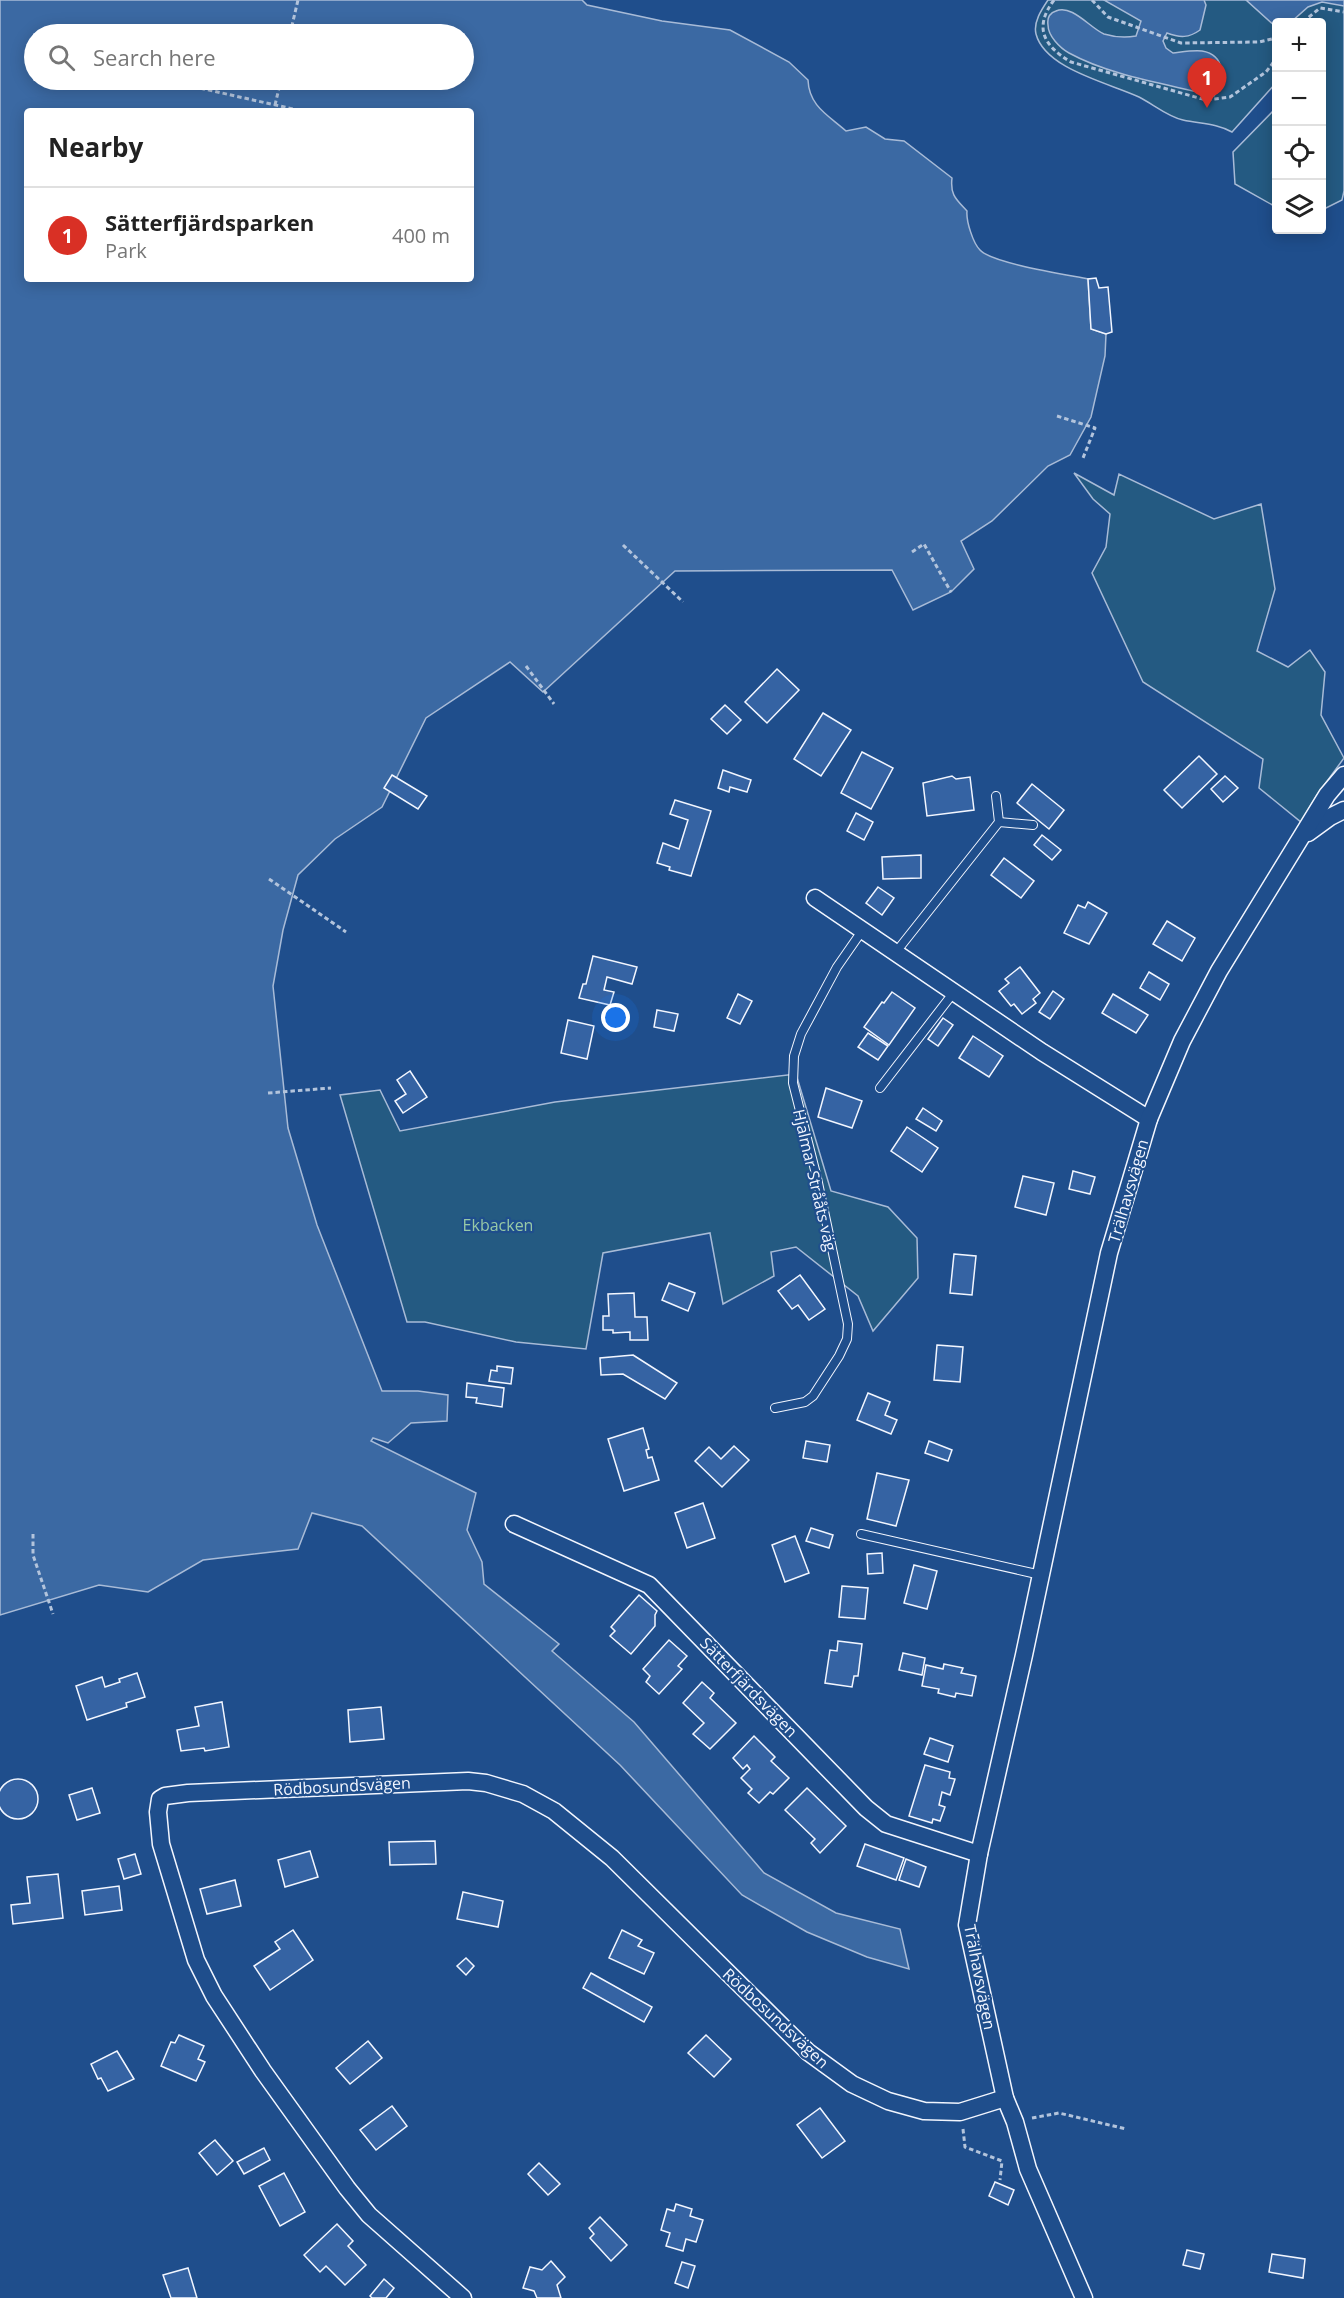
<!DOCTYPE html>
<html lang="en">
<head>
<meta charset="utf-8">
<style>
	:root { --surface:#fff; --page:#f6f6f6; --text:#222; --muted:#767676; --line:#e0e0e0; --accent:#d93025 }
	body { margin:0; font-family:"Open Sans",sans-serif; background:var(--page); color:var(--text) }
	.controls { position:absolute; right:18px; top:18px; display:grid; overflow:hidden; border-radius:6px; box-shadow:0 3px 15px #0003 }
	.controls button { width:54px; height:54px; display:grid; place-items:center; padding:0; border:0; border-bottom:2px solid var(--line); background:var(--surface); color:var(--text); font:30px sans-serif }
	.you { position:absolute; left:616px; top:1018px; width:21px; height:21px; margin:-15px; border:4px solid #fff; border-radius:50%; background:#1a73e8; box-shadow:0 0 0 9px #1a73e833 }
	.badge { display:grid; place-items:center; width:39px; height:39px; border-radius:50%; background:var(--accent); color:#fff; font-size:20px; font-weight:700 }
	.pin { position:absolute; translate:-50% -50px; filter:drop-shadow(0 2px 3px #0008) }
	.pin::after { content:''; position:absolute; top:32px; width:21px; height:18px; background:inherit; clip-path:polygon(0 0,100% 0,50% 100%) }
	.list { margin:0; padding:0; list-style:none }
	h2 { display:flex; justify-content:space-between; align-items:center; height:78px; margin:0; padding:0 24px; font-size:26px }
	h2 small { font-size:20px; font-weight:400; color:var(--muted) }
	.list li { display:grid; grid-template-columns:39px 1fr auto; gap:18px; align-items:center; box-sizing:border-box; height:96px; padding:0 24px; border-top:2px solid var(--line) }
	.list b { display:block; font-size:22px; white-space:nowrap }
	.list p { margin:0; font-size:20px; white-space:nowrap; color:var(--muted) }
	.list em { font-size:20px; font-style:normal; color:var(--muted) }
	.icon { flex:none; width:33px; height:33px; fill:none; stroke:currentColor; stroke-width:2; stroke-linecap:round; stroke-linejoin:round }
	.map { position:relative; flex:none; width:1344px; height:2298px; overflow:hidden }
	.search { position:absolute; background:var(--surface); box-shadow:0 3px 15px #0003; left:24px; top:24px; width:450px; height:66px; display:flex; align-items:center; gap:15px; box-sizing:border-box; padding:0 21px; border-radius:33px; color:var(--muted); font-size:22px }
	.panel { position:absolute; background:var(--surface); box-shadow:0 3px 15px #0003; left:24px; top:108px; width:450px; height:174px; border-radius:6px }
	.map>svg:first-child { display:block }
</style>
</head>
<body>
<div class="map">
<svg width="1344" height="2298" viewBox="0 0 1344 2298">
	<rect width="100%" height="100%" fill="#1f4e8c"/>
	<!-- green -->
	<g fill="#245a82" stroke="#a8bbd7" stroke-width="1.5">
		<path d="M1048 0H1344V191L1342 200 1322 210V22H1276V83L1232 132C1216 123 1201 124 1183 120 1168 117 1153 104 1139 97 1109 83 1045 69 1036 34 1033 22 1042 9 1048 0Z"/>
		<path d="M1276 108V207L1235 184 1233 152Z"/>
		<path d="M1074 473 1114 495 1119 474 1214 519 1261 504 1275 589 1257 651 1288 667 1310 650 1325 672 1321 715 1344 758 1317 795 1301 822 1259 788 1263 759 1143 682 1092 573 1106 547 1110 514 1093 499Z"/>
		<path d="M796 1074 831 1191 888 1207 917 1238 918 1278 873 1331 858 1296 796 1247 771 1252 774 1276 723 1304 710 1233 603 1253 586 1349 516 1342 425 1322H407L340 1095 380 1090 400 1131 555 1102Z"/>
	</g>
	<!-- water -->
	<g fill="#3b69a3" stroke="#a8bbd7" stroke-width="1.5" fill-rule="evenodd">
		<path d="M0 0H582L587 5 662 21 730 30 789 62 808 80C809 106 828 115 846 131L866 127 885 139 904 141 952 178C950 195 956 199 967 211 966 221 973 243 980 250 991 263 1068 275 1088 279L1091 329 1106 334 1105 356 1091 417 1070 455 1048 466 992 521 961 541 974 569 951 592 913 610 892 570 675 571 543 692 510 662 426 718 382 807 335 839 298 875 283 930 273 986 288 1128 317 1225 382 1391H418L448 1395 447 1421 411 1423 388 1443 373 1438 371 1441 476 1493 467 1530 482 1562 484 1584 559 1644 552 1651 634 1722 764 1873 836 1913 900 1929 909 1969 867 1957 807 1932 742 1895 620 1765 362 1526 312 1513 298 1549 203 1560 148 1592 99 1585 0 1615ZM34 34H464V80H34ZM27 111H471V279H27Z"/>
		<path d="M1104 0H1204L1206 5 1200 30C1189 38 1180 38 1167 33L1163 41 1166 48 1173 53C1182 52 1193 50 1202 51 1226 55 1225 80 1214 96 1167 84 1111 76 1069 53 1060 48 1048 36 1048 25 1047 18 1050 13 1056 11 1072 4 1090 28 1104 34 1114 37 1125 38 1136 36L1141 21Z"/>
		<path d="M1246 0H1344V6L1322 2 1308 7 1291 22H1276V27Z"/>
	</g>
	<!-- building -->
	<g fill="#3563a3" stroke="#f2f6ff" stroke-width="1.5">
		<path d="M1096 278 1099 288 1108 287 1112 332 1106 334 1091 329 1088 279Z"/>
		<path d="M777 669 799 690 767 723 745 702Z"/>
		<path d="M725 705 741 720 727 734 711 719Z"/>
		<path d="M823 713 851 730 821 776 794 759Z"/>
		<path d="M862 752 893 768 871 809 841 793Z"/>
		<path d="M1199 756 1217 774 1182 808 1164 790Z"/>
		<path d="M723 770 751 780 747 792 730 787 729 792 718 788Z"/>
		<path d="M392 775 427 796 418 809 384 788Z"/>
		<path d="M952 776 956 779 970 777 974 810 927 816 923 783Z"/>
		<path d="M1225 776 1238 788 1223 802 1211 789Z"/>
		<path d="M1032 784 1064 810 1049 829 1017 803Z"/>
		<path d="M675 800 711 811 691 876 669 870 670 867 657 863 663 843 679 849 688 820 670 814Z"/>
		<path d="M856 813 873 822 864 840 847 831Z"/>
		<path d="M1042 835 1061 850 1052 860 1034 845Z"/>
		<path d="M921 855V878L883 879 882 857Z"/>
		<path d="M1004 858 1034 881 1021 898 991 875Z"/>
		<path d="M878 887 894 898 882 915 866 903Z"/>
		<path d="M1088 902 1107 913 1089 944 1064 933 1078 905 1085 908Z"/>
		<path d="M1167 921 1195 938 1182 961 1153 944Z"/>
		<path d="M593 956 637 967 632 984 607 977 604 990 614 992 610 1005 579 998 583 984H586Z"/>
		<path d="M1020 967 1040 993 1033 999 1036 1003 1022 1014 1014 1004 1011 1006 999 991 1009 983 1005 979Z"/>
		<path d="M1149 972 1169 984 1160 1000 1140 988Z"/>
		<path d="M1053 991 1064 999 1050 1019 1039 1012Z"/>
		<path d="M892 992 915 1008 889 1045 864 1027 882 1002 884 1003Z"/>
		<path d="M738 994 752 1001 740 1024 727 1018Z"/>
		<path d="M1113 994 1148 1015 1136 1033 1102 1013Z"/>
		<path d="M657 1010 678 1014 674 1031 654 1027Z"/>
		<path d="M943 1018 953 1025 938 1046 928 1039Z"/>
		<path d="M568 1020 594 1026 587 1059 561 1053Z"/>
		<path d="M868 1033 888 1046 878 1060 858 1047Z"/>
		<path d="M973 1036 1003 1056 989 1077 959 1058Z"/>
		<path d="M410 1071 427 1097 403 1113 395 1101 406 1094 397 1080Z"/>
		<path d="M826 1088 862 1101 852 1128 818 1117Z"/>
		<path d="M923 1108 942 1121 936 1131 916 1119Z"/>
		<path d="M907 1127 938 1148 922 1172 891 1151Z"/>
		<path d="M1073 1171 1095 1177 1090 1194 1069 1189Z"/>
		<path d="M1023 1176 1054 1183 1046 1215 1015 1207Z"/>
		<path d="M954 1254 976 1256 972 1295 950 1293Z"/>
		<path d="M800 1275 825 1309 809 1320 798 1305 792 1309 778 1291Z"/>
		<path d="M669 1283 695 1293 688 1311 662 1300Z"/>
		<path d="M634 1293 635 1317H647L648 1340H630V1332L613 1333V1330H603V1316H609L608 1294Z"/>
		<path d="M937 1345 963 1347 960 1382 934 1380Z"/>
		<path d="M633 1355 677 1383 665 1399 623 1374 601 1375 600 1358Z"/>
		<path d="M497 1366 513 1368 511 1384 489 1381 491 1370 497 1371Z"/>
		<path d="M467 1383 504 1388 502 1407 476 1403 477 1398 466 1397Z"/>
		<path d="M868 1393 890 1402 885 1415 897 1420 891 1434 857 1420Z"/>
		<path d="M643 1428 649 1449 646 1450 648 1458 652 1457 659 1480 624 1491 608 1439Z"/>
		<path d="M806 1441 830 1445 827 1462 803 1458Z"/>
		<path d="M929 1441 952 1450 948 1461 925 1453Z"/>
		<path d="M734 1446 749 1460 722 1487 695 1461 709 1447 721 1459Z"/>
		<path d="M877 1473 909 1480 896 1526 867 1519Z"/>
		<path d="M703 1503 715 1538 687 1548 675 1513Z"/>
		<path d="M811 1528 833 1535 829 1548 806 1541Z"/>
		<path d="M795 1536 809 1573 785 1582 772 1545Z"/>
		<path d="M882 1553 883 1573 868 1574 867 1554Z"/>
		<path d="M914 1565 937 1571 927 1609 904 1603Z"/>
		<path d="M842 1586 868 1588 865 1619 839 1617Z"/>
		<path d="M639 1595 657 1611 655 1615V1626L631 1654 610 1636 615 1631 611 1627Z"/>
		<path d="M669 1640 687 1656 678 1666 682 1669 659 1694 646 1682 650 1676 643 1669Z"/>
		<path d="M838 1641 862 1644 858 1676H854L852 1687 825 1683 830 1650 837 1651Z"/>
		<path d="M903 1653 925 1658 922 1675 899 1670Z"/>
		<path d="M944 1664 963 1668 961 1673 976 1676 972 1696 956 1693 955 1697 938 1693 939 1689 922 1686 926 1665 943 1669Z"/>
		<path d="M137 1673 145 1697 126 1703 127 1707 87 1720 76 1686 102 1677 105 1687 120 1682 119 1679Z"/>
		<path d="M702 1682 714 1693 710 1698 736 1723 710 1749 693 1734 704 1723 683 1703Z"/>
		<path d="M222 1702 229 1747 205 1751 204 1748 181 1751 177 1730 199 1726 195 1707Z"/>
		<path d="M381 1707 384 1739 350 1742 348 1710Z"/>
		<path d="M754 1736 775 1757 771 1761 789 1778 773 1794 770 1792 759 1803 748 1793 752 1789 741 1778 750 1769 747 1765 743 1769 733 1758Z"/>
		<path d="M930 1738 953 1746 948 1762 924 1754Z"/>
		<path d="M925 1765 950 1772 949 1778 955 1779 950 1795 942 1792 939 1805 945 1807 940 1821 933 1819 932 1823 909 1816Z"/>
		<circle cx="18" cy="1799" r="20"/>
		<path d="M92 1788 100 1813 77 1820 69 1795Z"/>
		<path d="M807 1788 846 1826 820 1853 811 1843 815 1839 785 1810Z"/>
		<path d="M435 1841 436 1864 390 1865 389 1842Z"/>
		<path d="M865 1844 904 1858 896 1880 857 1866Z"/>
		<path d="M310 1851 318 1877 285 1887 278 1860Z"/>
		<path d="M135 1854 141 1874 124 1879 118 1859Z"/>
		<path d="M906 1859 926 1867 919 1887 899 1880Z"/>
		<path d="M58 1874 63 1918 13 1924 11 1905 30 1903 27 1877Z"/>
		<path d="M235 1880 241 1906 207 1914 200 1889Z"/>
		<path d="M119 1886 122 1910 85 1915 82 1891Z"/>
		<path d="M463 1892 503 1901 498 1927 457 1919Z"/>
		<path d="M293 1930 313 1960 270 1990 254 1966 280 1949 275 1942Z"/>
		<path d="M622 1930 642 1940 638 1946 654 1953 644 1974 609 1958Z"/>
		<path d="M466 1958 474 1966 466 1975 457 1966Z"/>
		<path d="M591 1973 652 2007 644 2022 583 1988Z"/>
		<path d="M179 2035 204 2046 198 2059 205 2062 196 2081 161 2066 171 2042 175 2043Z"/>
		<path d="M706 2035 731 2059 714 2077 688 2053Z"/>
		<path d="M368 2041 382 2058 350 2084 336 2068Z"/>
		<path d="M117 2051 134 2079 108 2091 101 2078 98 2079 91 2064Z"/>
		<path d="M392 2106 407 2126 376 2150 360 2130Z"/>
		<path d="M820 2108 845 2141 822 2158 797 2125Z"/>
		<path d="M215 2140 233 2161 217 2175 199 2153Z"/>
		<path d="M264 2148 270 2160 244 2174 237 2162Z"/>
		<path d="M539 2163 560 2184 548 2195 528 2174Z"/>
		<path d="M284 2173 305 2212 280 2226 259 2186Z"/>
		<path d="M995 2182 1014 2190 1008 2205 989 2196Z"/>
		<path d="M676 2204 692 2209 690 2216 703 2220 696 2242 686 2239 683 2251 666 2246 670 2233 661 2230 667 2209 674 2211Z"/>
		<path d="M600 2217 627 2245 611 2261 590 2238 594 2234 589 2228Z"/>
		<path d="M337 2224 353 2241 348 2246 366 2265 345 2285 326 2266 320 2272 304 2255Z"/>
		<path d="M1187 2250 1204 2254 1200 2269 1183 2265Z"/>
		<path d="M1272 2254 1305 2259 1303 2278 1269 2272Z"/>
		<path d="M551 2261 565 2277 557 2285 561 2298H537L534 2291 523 2288 530 2267 542 2270Z"/>
		<path d="M682 2262 695 2266 688 2288 675 2283Z"/>
		<path d="M188 2268 197 2298H171L163 2275Z"/>
		<path d="M384 2279 394 2288 386 2298H372L370 2296Z"/>
	</g>
	<g fill="none" stroke-linecap="round" stroke-linejoin="round">
		<defs>
			<g id="lane">
				<path d="M999 822 1033 825"/>
				<path d="M896 952 999 822 996 796"/>
				<path d="M880 1088 954 992"/>
				<path d="M775 1408 805 1402 813 1396 839 1356 847 1339 848 1324 817 1178 793 1083 794 1056 801 1034 837 967 862 931"/>
				<path d="M861 1534 1041 1575"/>
			</g>
			<g id="street">
				<path d="M1308 833 1330 817 1344 810"/>
				<path d="M815 898 1042 1052 1149 1119"/>
				<path d="M514 1524 649 1585 866 1808 886 1824 979 1854"/>
				<path d="M463 2298 369 2215 347 2188 263 2071 214 1996 196 1960 161 1844 158 1812 160 1799 165 1796 188 1793 468 1781 486 1783 523 1794 554 1811 612 1858 808 2052 852 2084 888 2101 924 2111 960 2112 1005 2098"/>
				<path d="M1084 2298 1028 2169 1015 2122 1005 2098 967 1925 979 1854 1024 1655 1109 1253 1149 1119 1182 1041 1219 971 1327 795 1344 775"/>
			</g>
		</defs>
		<!-- lane casing -->
		<use href="#lane" stroke="#f2f6ff" stroke-width="10"/>
		<!-- street casing -->
		<use href="#street" stroke="#f2f6ff" stroke-width="19"/>
		<!-- path -->
		<g stroke="#b3c4dc" stroke-width="3" stroke-dasharray="4.5 3" stroke-linecap="butt">
			<path d="M1054 0C1033 28 1044 46 1071 62L1206 100 1230 97 1266 72 1276 59"/>
			<path d="M1092 0 1108 17 1181 43 1259 42 1276 38"/>
			<path d="M1303 22 1320 8 1344 12"/>
			<path d="M290 34 298 0"/>
			<path d="M164 80 302 111"/>
			<path d="M275 105 281 80"/>
			<path d="M1057 416 1095 428 1083 458"/>
			<path d="M623 545 683 602"/>
			<path d="M912 552 924 544 951 592"/>
			<path d="M526 666 554 704"/>
			<path d="M269 879 346 932"/>
			<path d="M268 1093 331 1088"/>
			<path d="M33 1534V1555L53 1614"/>
			<path d="M1032 2118 1059 2113 1126 2129"/>
			<path d="M963 2129 965 2147 1002 2161 1000 2180"/>
		</g>
		<!-- lane -->
		<use href="#lane" stroke="#1f4e8c" stroke-width="8"/>
		<!-- street -->
		<use href="#street" stroke="#1f4e8c" stroke-width="16"/>
	</g>
	<g text-anchor="middle" dominant-baseline="central" stroke-width="4.5" stroke-linejoin="round" paint-order="stroke">
		<!-- street labels -->
		<g font-size="16" fill="#f2f6ff" stroke="#1f4e8c">
			<text transform="translate(815 1180) rotate(77)">Hjalmar Strååts väg</text>
			<text transform="translate(1128 1191) rotate(-74)">Trälhavsvägen</text>
			<text transform="translate(749 1687) rotate(46)">Sätterfjärdsvägen</text>
			<text transform="translate(342 1786) rotate(-3)">Rödbosundsvägen</text>
			<text transform="translate(980 1977) rotate(79)">Trälhavsvägen</text>
			<text transform="translate(776 2018) rotate(43)">Rödbosundsvägen</text>
		</g>
		<!-- park labels -->
		<g font-size="16" fill="#97c8a6" stroke="#1f4e8c">
			<text x="498" y="1225">Ekbacken</text>
		</g>
	</g>
</svg>
<div class="controls">
<button>+</button>
<button>−</button>
<button><svg class="icon" aria-label="locate" viewBox="0 0 24 24"><circle cx="12" cy="12" r="6"/><path d="M12 2v4M12 18v4M2 12h4M18 12h4"/></svg></button>
<button><svg class="icon" aria-label="layers" viewBox="0 0 24 24"><path d="M12 4l9 5-9 5-9-5zM3 14l9 5 9-5"/></svg></button>
</div>
<div class="you"></div>
<div class="pin badge" style="left:1207px;top:108px">1</div>
<div class="search"><svg class="icon" aria-label="search" viewBox="0 0 24 24"><circle cx="10" cy="10" r="6"/><path d="M15 15l6 6"/></svg>Search here</div>
<section class="panel">
<h2>Nearby<small></small></h2>
<ul class="list">
<li><span class="badge">1</span><div><b>Sätterfjärdsparken</b><p>Park</p></div><em>400 m</em></li>
</ul>
</section>
</div>
</body>
</html>
